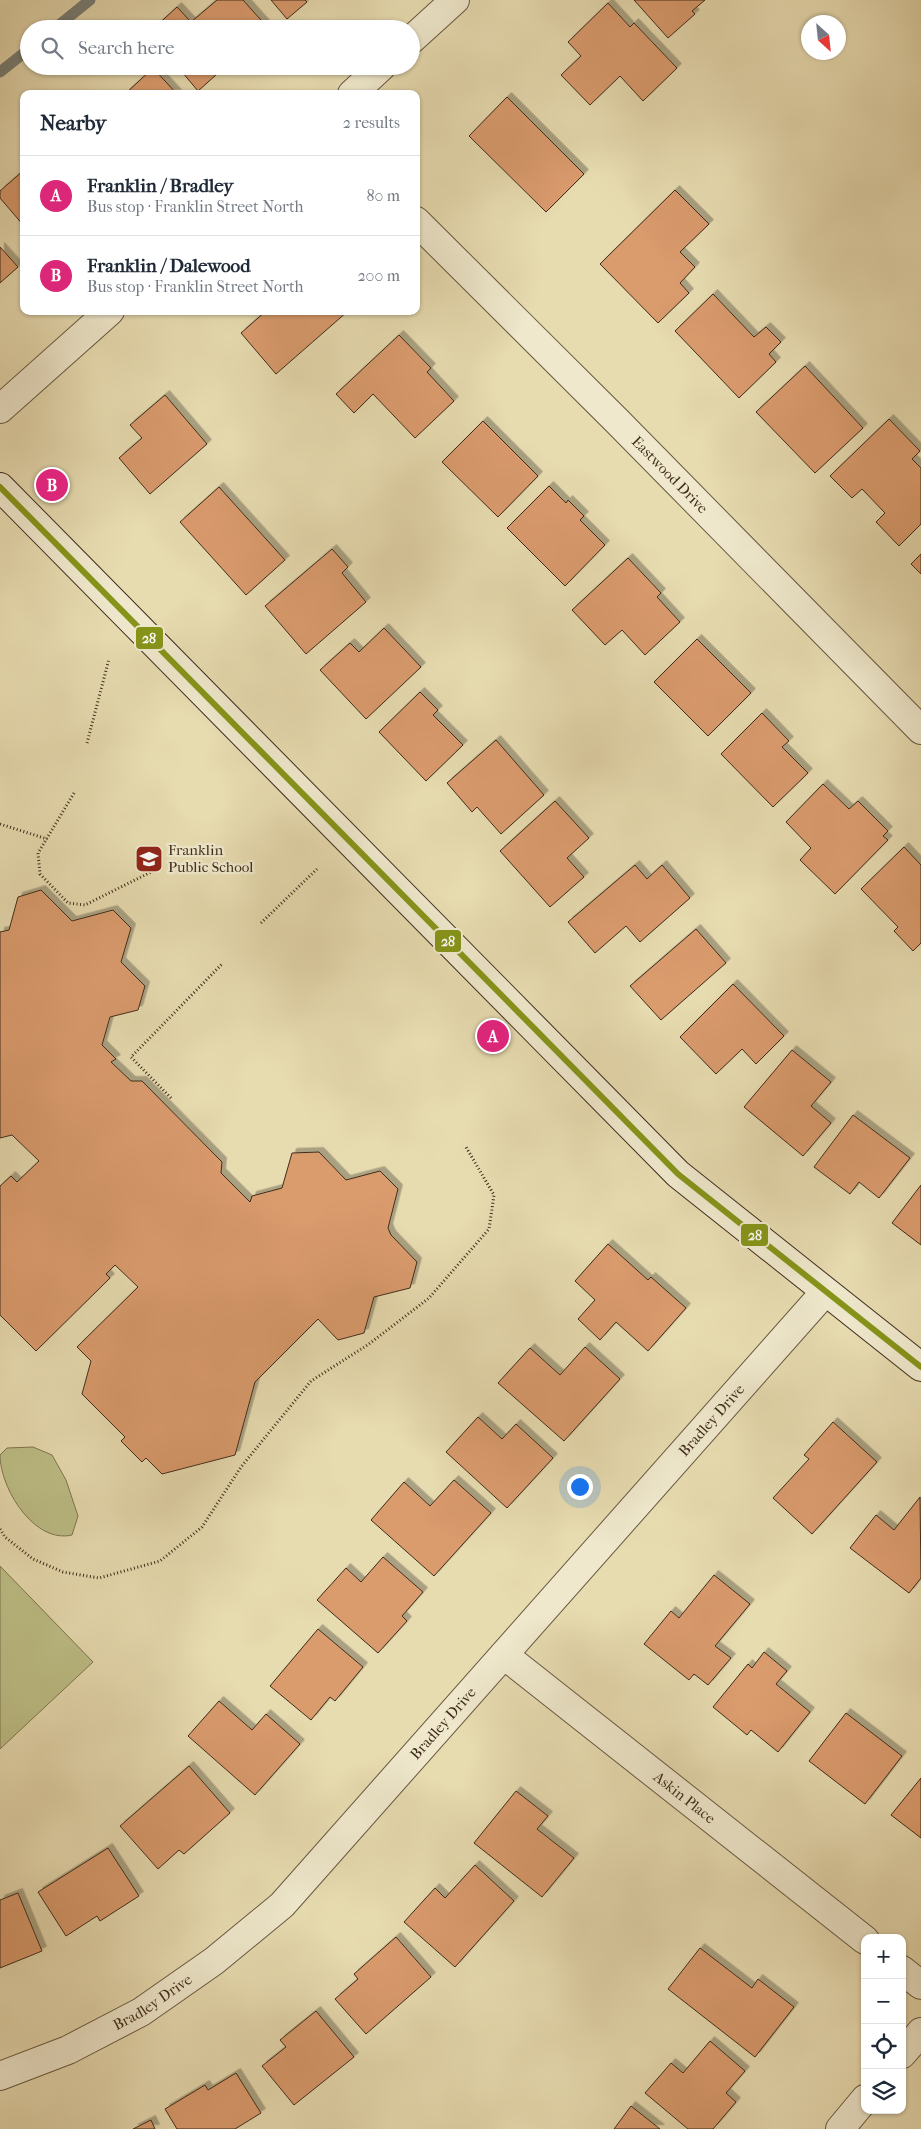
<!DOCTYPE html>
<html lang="en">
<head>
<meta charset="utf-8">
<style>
	:root { --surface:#fff; --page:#f2f2f3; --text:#1f2937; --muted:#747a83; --line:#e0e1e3; --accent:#db2777 }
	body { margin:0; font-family:"IM FELL French Canon",serif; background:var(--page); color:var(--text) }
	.controls { position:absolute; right:15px; bottom:15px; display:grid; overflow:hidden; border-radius:10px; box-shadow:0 1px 4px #0004 }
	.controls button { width:45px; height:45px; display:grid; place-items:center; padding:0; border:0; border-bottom:1px solid var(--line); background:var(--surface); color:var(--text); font:25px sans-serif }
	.compass { position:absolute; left:801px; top:15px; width:45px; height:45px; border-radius:50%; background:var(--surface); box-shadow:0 1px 4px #0004; rotate:153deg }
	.you { position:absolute; left:579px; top:1486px; width:18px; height:18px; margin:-12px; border:4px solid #fff; border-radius:50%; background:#1a73e8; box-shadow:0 0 0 8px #1a73e833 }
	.badge { display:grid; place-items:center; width:32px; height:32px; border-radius:50%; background:var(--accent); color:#fff; font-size:16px; font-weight:700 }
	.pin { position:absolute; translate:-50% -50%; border:2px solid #fff; box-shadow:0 1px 5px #0006 }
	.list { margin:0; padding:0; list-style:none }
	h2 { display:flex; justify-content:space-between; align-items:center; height:65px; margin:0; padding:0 20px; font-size:21px }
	h2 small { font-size:16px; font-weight:400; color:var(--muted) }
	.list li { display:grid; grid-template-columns:32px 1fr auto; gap:15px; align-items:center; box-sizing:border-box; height:80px; padding:0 20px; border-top:1px solid var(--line) }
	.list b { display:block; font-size:19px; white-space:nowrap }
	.list p { margin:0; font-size:16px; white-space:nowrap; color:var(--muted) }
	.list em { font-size:16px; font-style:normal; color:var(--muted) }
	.icon { flex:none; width:28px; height:28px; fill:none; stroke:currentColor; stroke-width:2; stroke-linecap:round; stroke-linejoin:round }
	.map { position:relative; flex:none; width:921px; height:2129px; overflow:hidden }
	.search { position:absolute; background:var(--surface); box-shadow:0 1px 4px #0004; left:20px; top:20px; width:400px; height:55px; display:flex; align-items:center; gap:12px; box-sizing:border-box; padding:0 18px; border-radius:28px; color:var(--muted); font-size:19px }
	.panel { position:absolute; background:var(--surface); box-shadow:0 1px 4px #0004; left:20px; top:90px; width:400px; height:225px; border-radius:10px }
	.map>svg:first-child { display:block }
</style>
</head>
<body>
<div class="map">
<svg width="921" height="2129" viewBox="0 0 921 2129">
	<defs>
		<filter id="shadow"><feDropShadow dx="4.5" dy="-4.5" stdDeviation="0" flood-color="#0004"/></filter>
	</defs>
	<rect width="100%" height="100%" fill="#e7dbb0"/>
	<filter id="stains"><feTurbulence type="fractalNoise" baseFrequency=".004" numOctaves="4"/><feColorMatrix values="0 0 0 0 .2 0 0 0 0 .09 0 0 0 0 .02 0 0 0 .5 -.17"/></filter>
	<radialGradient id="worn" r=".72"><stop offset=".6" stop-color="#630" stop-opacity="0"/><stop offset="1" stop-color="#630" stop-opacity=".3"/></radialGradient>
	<!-- green -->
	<g fill="#bdbe86" stroke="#7e7551">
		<path d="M33 1447 52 1455 66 1480 78 1516 72 1535C34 1544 0 1488 0 1455L7 1448Z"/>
		<path d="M0 1566 93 1662 0 1749Z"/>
	</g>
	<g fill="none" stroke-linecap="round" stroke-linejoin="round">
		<!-- stream -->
		<g stroke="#768079" stroke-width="11">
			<path d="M54 29 90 0"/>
			<path d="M0 72 29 49"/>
		</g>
	</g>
	<!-- building -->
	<g fill="#da9b6d" stroke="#3f2c1c" filter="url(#shadow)">
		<path d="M217 0H243L269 29H153L177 7 191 22Z"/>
		<path d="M271 0H305L307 2 287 19Z"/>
		<path d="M634 0H705L692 11 695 14 668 38Z"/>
		<path d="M608 3 630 27 634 23 677 68 643 101 620 76 590 105 561 75 581 56 568 42Z"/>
		<path d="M177 66H226L198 91Z"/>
		<path d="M153 68 177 94H125Z"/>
		<path d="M507 97 584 174 546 212 469 136Z"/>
		<path d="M24 170V226L0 198V191Z"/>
		<path d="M675 190 709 224 680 252 695 267 680 283 689 293 658 323 600 264Z"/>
		<path d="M0 247 18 267 0 283Z"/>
		<path d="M713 294 754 337 766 327 781 342 769 354 776 362 739 398 675 331Z"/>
		<path d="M266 311H348L276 374 241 333Z"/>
		<path d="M399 335 431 368 427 372 454 401 415 438 373 394 354 413 336 394Z"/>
		<path d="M805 366 863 428 815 473 756 412Z"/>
		<path d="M165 395 207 444 150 494 119 458 142 438 130 425Z"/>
		<path d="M889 419 920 451 912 459 921 468V524L899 546 876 522 885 513 862 489 852 498 830 476Z"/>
		<path d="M483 421 538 476 498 517 442 462Z"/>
		<path d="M549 486 566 503 568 500 584 516 580 520 605 545 565 586 507 528Z"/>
		<path d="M219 487 285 560 246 595 180 522Z"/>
		<path d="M332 549 348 567 342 573 366 602 306 654 265 606Z"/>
		<path d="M921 554V574L911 564Z"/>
		<path d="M628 558 661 593 657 597 680 622 645 655 622 630 605 645 572 610Z"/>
		<path d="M384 628 421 667 366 719 320 670 350 643 359 652Z"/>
		<path d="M697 639 751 693 708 736 654 682Z"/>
		<path d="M420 692 438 710 433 715 463 745 426 781 379 732Z"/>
		<path d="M762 713 789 741 782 747 808 773 773 807 721 754Z"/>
		<path d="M496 740 544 795 501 834 477 807 472 812 447 783Z"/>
		<path d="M823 784 849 809 858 801 888 831 883 836 888 840 835 894 800 860 811 848 786 822Z"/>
		<path d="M555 801 589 838 567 858 584 877 550 907 500 851Z"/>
		<path d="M904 847 921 865V943L913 951 894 931 898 927 861 889Z"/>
		<path d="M635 865 647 879 662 865 690 898 640 942 626 926 595 953 568 922Z"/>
		<path d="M41 890 72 921 113 910 131 928 121 962 145 986 138 1010 110 1017 102 1045 116 1059 111 1062 131 1081H142L222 1162 221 1173 250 1202 252 1196 282 1188 292 1153 319 1152 346 1180 380 1171 398 1189 388 1228 391 1235 417 1262 410 1288 374 1297 364 1333 338 1340 318 1319 255 1382 235 1455 162 1474 146 1458 142 1462 121 1441 125 1437 82 1394 91 1361 77 1347 138 1287 115 1265 106 1274 110 1278 36 1351 0 1315V1186L11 1176 17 1182 39 1161 12 1135 0 1138V932L9 930 18 897Z"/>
		<path d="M696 929 726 963 661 1020 630 986Z"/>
		<path d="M733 984 784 1036 756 1064 742 1049 716 1074 680 1037Z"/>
		<path d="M792 1050 831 1082 811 1106 831 1123 803 1156 744 1107Z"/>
		<path d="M853 1115 910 1158 879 1198 859 1182 850 1194 814 1167Z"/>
		<path d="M921 1185V1245L892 1223Z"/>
		<path d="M608 1244 648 1280 651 1277 686 1308 648 1351 616 1322 600 1340 578 1319 595 1300 575 1281Z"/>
		<path d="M585 1347 620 1379 564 1441 498 1383 530 1348 560 1375Z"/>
		<path d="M478 1417 502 1439 516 1424 553 1458 507 1508 446 1452Z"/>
		<path d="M833 1422 877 1462 812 1534 773 1498 809 1459 804 1455Z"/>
		<path d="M454 1480 491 1513 434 1576 371 1520 404 1482 430 1506Z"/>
		<path d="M920 1497 921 1578 909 1593 850 1548 876 1515 894 1530Z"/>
		<path d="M383 1557 423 1592 402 1616 407 1621 378 1653 317 1600 346 1568 361 1582Z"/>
		<path d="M714 1575 750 1604 715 1646 731 1658 708 1685 694 1674 689 1680 644 1644 671 1611 679 1618Z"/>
		<path d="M318 1629 363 1667 335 1701 330 1697 311 1720 270 1686Z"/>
		<path d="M764 1652 787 1671 776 1684 810 1712 778 1752 751 1730 747 1735 713 1707 748 1664 752 1668Z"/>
		<path d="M219 1701 252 1730 266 1714 300 1744 255 1795 188 1736Z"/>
		<path d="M846 1713 902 1756 865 1804 809 1761Z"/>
		<path d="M189 1766 230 1813 184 1854 179 1850 158 1869 120 1826Z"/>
		<path d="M921 1778V1838L891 1815Z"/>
		<path d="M516 1791 548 1816 537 1829 574 1858 542 1897 474 1843Z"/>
		<path d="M108 1848 139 1896 100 1921 97 1916 66 1936 38 1892Z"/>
		<path d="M475 1865 514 1901 455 1967 404 1922 435 1888 445 1898Z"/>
		<path d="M18 1893 42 1951 0 1968V1900Z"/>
		<path d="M396 1937 431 1977 366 2034 335 1999 358 1979 354 1974Z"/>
		<path d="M700 1948 752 1988 758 1979 794 2007 755 2057 668 1989Z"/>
		<path d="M316 2011 354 2057 294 2105 262 2066 286 2047 280 2040Z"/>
		<path d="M710 2041 745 2071 726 2093 736 2102 713 2129H688L645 2093 671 2063 683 2073Z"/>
		<path d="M236 2073 261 2113 235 2129H177L165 2109 205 2085 208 2090Z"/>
		<path d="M631 2106 660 2129H614Z"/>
		<path d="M151 2120 155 2129H133Z"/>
	</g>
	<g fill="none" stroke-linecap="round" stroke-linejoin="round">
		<defs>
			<g id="street">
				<path d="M411 40 455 0"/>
				<path d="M352 94 382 66"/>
				<path id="s1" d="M416 221 617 421 921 730"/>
				<path d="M0 409 110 311"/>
				<path id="s2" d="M504 1655 865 1940"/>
				<path d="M902 1970 921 1985"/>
				<path d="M902 2054 921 2032"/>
				<path id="s3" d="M0 2076 68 2050 141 2012 214 1961 282 1905 825 1292"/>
				<path d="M840 2129 865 2099"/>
			</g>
			<path id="secondary" d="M0 487 678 1174 921 1367"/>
		</defs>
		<!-- street casing -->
		<use href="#street" stroke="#695841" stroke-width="30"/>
		<!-- secondary casing -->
		<use href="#secondary" stroke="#3f2c1c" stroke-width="30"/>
		<!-- path -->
		<g stroke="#3f2c1c" stroke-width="3" stroke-dasharray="1 2.5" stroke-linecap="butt">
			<path d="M87 743 109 659"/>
			<path d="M74 793 38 853 40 874 68 903 85 905 159 868"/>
			<path d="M0 824 47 839"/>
			<path d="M261 923 317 869"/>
			<path d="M171 1098 131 1057 223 963"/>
			<path d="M0 1529 5 1537 33 1559 63 1572 99 1578 160 1561 202 1527 241 1467 311 1381 369 1344 429 1298 489 1229 494 1195 466 1147"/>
		</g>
		<!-- street -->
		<use href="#street" stroke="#efe8cc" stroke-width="28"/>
		<!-- secondary -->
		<use href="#secondary" stroke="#efe8cc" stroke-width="28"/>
		<defs>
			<path id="bus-1" d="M0 487 678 1174 921 1367"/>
		</defs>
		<!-- bus-1 casing -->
		<use href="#bus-1" stroke="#efe8cc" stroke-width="10"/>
		<!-- bus-1 -->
		<use href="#bus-1" stroke="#869419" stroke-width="6"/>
	</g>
	<!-- icons -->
	<defs>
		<symbol id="school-square" viewBox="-11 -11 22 22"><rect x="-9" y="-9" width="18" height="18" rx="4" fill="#8f2418" stroke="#efe8cc"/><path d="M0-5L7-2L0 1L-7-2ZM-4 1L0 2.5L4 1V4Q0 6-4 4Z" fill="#fff"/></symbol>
	</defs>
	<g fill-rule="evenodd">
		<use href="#school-square" x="133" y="843" width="32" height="32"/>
	</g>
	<g text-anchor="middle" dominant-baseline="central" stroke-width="4.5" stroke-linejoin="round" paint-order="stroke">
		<!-- street labels -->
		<g font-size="15" fill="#3f2c1c" stroke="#efe8cc">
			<text stroke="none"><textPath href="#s1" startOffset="359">Eastwood Drive</textPath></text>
			<text stroke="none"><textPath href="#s3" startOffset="980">Bradley Drive</textPath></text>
			<text stroke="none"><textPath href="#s3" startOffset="575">Bradley Drive</textPath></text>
			<text stroke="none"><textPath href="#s2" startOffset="230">Askin Place</textPath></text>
			<text stroke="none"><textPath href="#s3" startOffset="170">Bradley Drive</textPath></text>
		</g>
		<!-- poi labels -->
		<g font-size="15" fill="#3f2c1c" stroke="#efe8cc" text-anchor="start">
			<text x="168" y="850">Franklin<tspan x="168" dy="17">Public School</tspan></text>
		</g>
	</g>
	<g stroke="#efe8cc" stroke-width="2">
		<rect x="135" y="626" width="29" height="24" rx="5" fill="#869419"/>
		<rect x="434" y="929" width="28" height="24" rx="5" fill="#869419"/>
		<rect x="740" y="1223" width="29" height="24" rx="5" fill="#869419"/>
	</g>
	<g font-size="14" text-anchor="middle" font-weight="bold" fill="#fff">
		<text x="149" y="643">28</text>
		<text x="448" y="946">28</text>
		<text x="755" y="1240">28</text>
	</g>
	<rect width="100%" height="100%" filter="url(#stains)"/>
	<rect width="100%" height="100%" fill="url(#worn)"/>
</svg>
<div class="controls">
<button>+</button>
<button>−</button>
<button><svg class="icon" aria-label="locate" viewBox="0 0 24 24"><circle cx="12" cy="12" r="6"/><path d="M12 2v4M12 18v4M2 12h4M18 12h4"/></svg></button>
<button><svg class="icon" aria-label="layers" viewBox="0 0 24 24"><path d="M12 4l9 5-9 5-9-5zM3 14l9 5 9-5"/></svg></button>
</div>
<svg class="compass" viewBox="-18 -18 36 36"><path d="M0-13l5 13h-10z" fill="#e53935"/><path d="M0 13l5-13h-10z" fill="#747a83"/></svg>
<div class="you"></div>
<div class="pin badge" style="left:493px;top:1036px">A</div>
<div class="pin badge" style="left:52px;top:485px">B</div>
<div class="search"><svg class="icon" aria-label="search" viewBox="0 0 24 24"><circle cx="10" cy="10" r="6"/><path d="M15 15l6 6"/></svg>Search here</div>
<section class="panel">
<h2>Nearby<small>2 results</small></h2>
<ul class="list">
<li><span class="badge">A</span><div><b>Franklin / Bradley</b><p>Bus stop · Franklin Street North</p></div><em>80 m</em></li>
<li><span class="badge">B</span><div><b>Franklin / Dalewood</b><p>Bus stop · Franklin Street North</p></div><em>200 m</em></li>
</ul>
</section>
</div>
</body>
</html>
